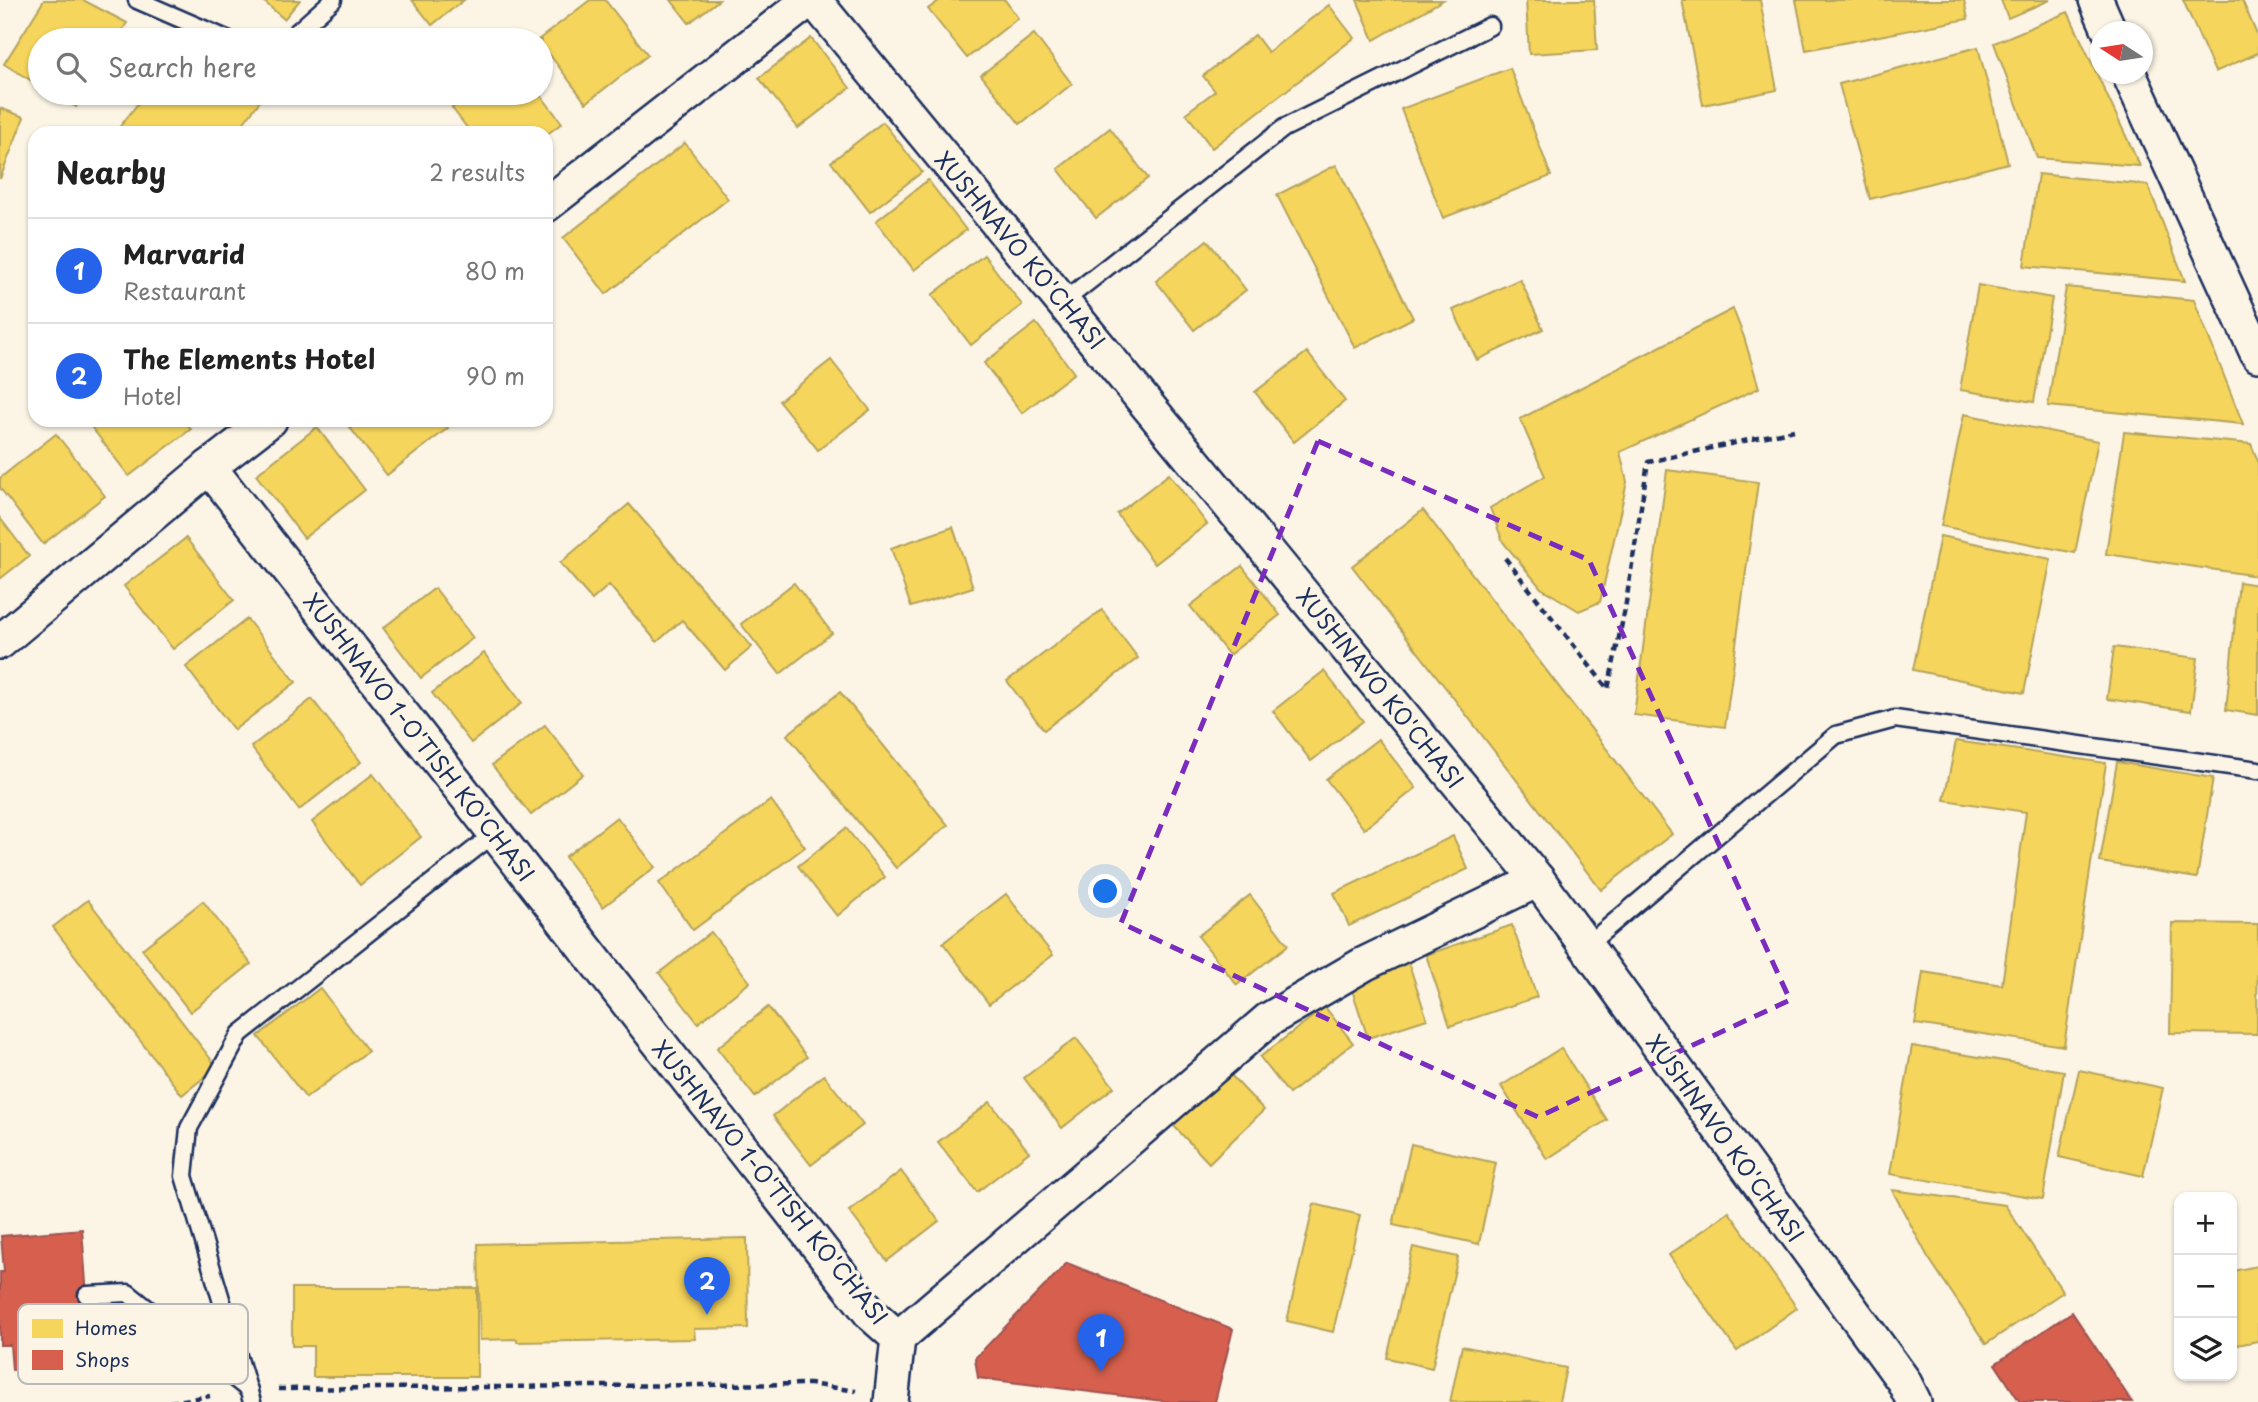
<!DOCTYPE html>
<html lang="en">
<head>
<meta charset="utf-8">
<style>
	:root { --surface:#fff; --page:#f2f2f2; --text:#222; --muted:#767676; --line:#e0e0e0; --accent:#2563eb }
	body { margin:0; font-family:"Playpen Sans",sans-serif; background:var(--page); color:var(--text) }
	.controls { position:absolute; right:21px; bottom:21px; display:grid; overflow:hidden; border-radius:14px; box-shadow:0 2px 5px #0004 }
	.controls button { width:63px; height:63px; display:grid; place-items:center; padding:0; border:0; border-bottom:2px solid var(--line); background:var(--surface); color:var(--text); font:35px sans-serif }
	.compass { position:absolute; left:2090px; top:21px; width:63px; height:63px; border-radius:50%; background:var(--surface); box-shadow:0 2px 5px #0004; rotate:282deg }
	.you { position:absolute; left:1106px; top:892px; width:24px; height:24px; margin:-18px; border:5px solid #fff; border-radius:50%; background:#1a73e8; box-shadow:0 0 0 10px #1a73e833 }
	.badge { display:grid; place-items:center; width:46px; height:46px; border-radius:50%; background:var(--accent); color:#fff; font-size:23px; font-weight:700 }
	.pin { position:absolute; translate:-50% -58px; filter:drop-shadow(0 2px 4px #0008) }
	.pin::after { content:''; position:absolute; top:37px; width:24px; height:21px; background:inherit; clip-path:polygon(0 0,100% 0,50% 100%) }
	.list { margin:0; padding:0; list-style:none }
	h2 { display:flex; justify-content:space-between; align-items:center; height:91px; margin:0; padding:0 28px; font-size:30px }
	h2 small { font-size:23px; font-weight:400; color:var(--muted) }
	.list li { display:grid; grid-template-columns:46px 1fr auto; gap:21px; align-items:center; box-sizing:border-box; height:105px; padding:0 28px; border-top:2px solid var(--line) }
	.list b { display:block; font-size:26px; white-space:nowrap }
	.list p { margin:0; font-size:23px; white-space:nowrap; color:var(--muted) }
	.list em { font-size:23px; font-style:normal; color:var(--muted) }
	.icon { flex:none; width:38px; height:38px; fill:none; stroke:currentColor; stroke-width:2; stroke-linecap:round; stroke-linejoin:round }
	.map { position:relative; flex:none; width:2258px; height:1402px; overflow:hidden }
	.search { position:absolute; background:var(--surface); box-shadow:0 2px 5px #0004; left:28px; top:28px; width:525px; height:77px; display:flex; align-items:center; gap:18px; box-sizing:border-box; padding:0 24px; border-radius:38px; color:var(--muted); font-size:26px }
	.panel { position:absolute; background:var(--surface); box-shadow:0 2px 5px #0004; left:28px; top:126px; width:525px; height:301px; border-radius:21px }
	.map>svg:first-child { display:block }
</style>
</head>
<body>
<div class="map">
<svg width="2258" height="1402" viewBox="0 0 2258 1402">
	<rect width="100%" height="100%" fill="#fcf5e5"/>
	<filter id="ink" filterUnits="userSpaceOnUse"><feTurbulence type="fractalNoise" baseFrequency=".0143" numOctaves="2"/><feDisplacementMap in="SourceGraphic" scale="14" xChannelSelector="R" yChannelSelector="G"/><feConvolveMatrix kernelMatrix="1 2 1 2 8 2 1 2 1" color-interpolation-filters="sRGB"/></filter>
	<g filter="url(#ink)">
		<!-- homes -->
		<g fill="#f6d55c" stroke="#b4a35d" stroke-width="2">
			<path d="M44 0H83L127 23 116 40H40V86L4 64Z"/>
			<path d="M262 0H300L284 19Z"/>
			<path d="M412 0H464L432 25Z"/>
			<path d="M590 0H605L648 55 586 103 541 43V40H538Z"/>
			<path d="M671 0H719L689 23Z"/>
			<path d="M940 0H1005L1018 18 967 58 928 9Z"/>
			<path d="M1357 0H1443L1374 40Z"/>
			<path d="M1526 0H1594L1597 50 1529 54Z"/>
			<path d="M1682 0H1760L1777 90 1703 105Z"/>
			<path d="M1796 0H1964L1968 19 1806 50Z"/>
			<path d="M2001 0H2050L2008 18Z"/>
			<path d="M2183 0H2242L2258 37V53L2215 72Z"/>
			<path d="M1329 5 1354 38 1212 148 1186 113 1215 91 1203 76 1255 35 1268 52Z"/>
			<path d="M2068 12 2140 166 2037 158 1994 43Z"/>
			<path d="M1034 34 1072 84 1020 124 981 75Z"/>
			<path d="M811 38 850 88 798 128 759 78Z"/>
			<path d="M1978 47 2008 163 1870 199 1839 84Z"/>
			<path d="M1510 68 1551 176 1443 218 1401 109Z"/>
			<path d="M52 93H85L76 107Z"/>
			<path d="M146 93H266L236 133H115Z"/>
			<path d="M472 93H539L562 123 546 135V133H471L452 108Z"/>
			<path d="M0 108 24 117 0 179Z"/>
			<path d="M883 122 922 172 870 212 831 162Z"/>
			<path d="M1110 128 1148 178 1096 218 1058 169Z"/>
			<path d="M685 143 728 199 606 294 563 238Z"/>
			<path d="M1336 165 1413 318 1355 348 1277 195Z"/>
			<path d="M2038 174 2148 185 2185 281 2024 266Z"/>
			<path d="M928 180 966 230 914 270 876 221Z"/>
			<path d="M1207 240 1246 290 1194 330 1156 281Z"/>
			<path d="M984 255 1022 305 971 345 932 295Z"/>
			<path d="M1520 279 1543 329 1477 360 1453 310Z"/>
			<path d="M1978 285 2052 298 2034 402 1960 390Z"/>
			<path d="M2066 287 2194 300 2243 424 2048 406Z"/>
			<path d="M1733 309 1744 337 1759 388 1620 452 1627 482 1600 602 1579 611 1541 588 1503 542 1490 508 1545 476 1520 419Z"/>
			<path d="M1036 323 1074 373 1022 413 984 363Z"/>
			<path d="M1307 352 1345 401 1294 442 1255 392Z"/>
			<path d="M831 360 870 410 818 450 779 401Z"/>
			<path d="M1964 414 2098 441 2075 553 1941 526Z"/>
			<path d="M86 420H184L191 429 129 476Z"/>
			<path d="M344 420H442L448 428 387 475Z"/>
			<path d="M317 427 365 490 304 538 256 475Z"/>
			<path d="M2124 432 2251 444 2258 461V576L2106 554Z"/>
			<path d="M56 434 105 496 43 544 0 488V478Z"/>
			<path d="M1667 470 1758 482 1725 727 1634 715Z"/>
			<path d="M1169 474 1207 524 1155 564 1117 514Z"/>
			<path d="M629 504 752 647 725 670 682 620 657 642 609 585 592 600 560 563Z"/>
			<path d="M1423 510 1672 834 1601 890 1352 566Z"/>
			<path d="M0 518 29 556 0 579Z"/>
			<path d="M953 527 973 587 911 607 891 548Z"/>
			<path d="M1940 536 2051 559 2024 693 1913 670Z"/>
			<path d="M186 538 234 600 173 649 124 586Z"/>
			<path d="M1242 566 1280 615 1229 655 1190 606Z"/>
			<path d="M2239 582 2258 585V715L2226 710Z"/>
			<path d="M794 583 832 633 780 674 741 624Z"/>
			<path d="M435 588 473 638 421 678 383 628Z"/>
			<path d="M1102 610 1138 658 1044 730 1007 681Z"/>
			<path d="M247 619 296 682 234 730 186 667Z"/>
			<path d="M2114 647 2198 658 2191 711 2107 699Z"/>
			<path d="M484 653 522 703 471 743 432 693Z"/>
			<path d="M1324 671 1363 721 1311 761 1273 711Z"/>
			<path d="M840 692 948 825 896 868 787 735Z"/>
			<path d="M312 699 361 762 299 810 251 747Z"/>
			<path d="M545 725 583 774 531 815 492 765Z"/>
			<path d="M1378 739 1416 788 1364 829 1326 779Z"/>
			<path d="M1956 741 2106 763 2064 1046 1915 1024 1923 972 2002 985 2026 812 1944 800Z"/>
			<path d="M2117 762 2213 778 2197 878 2100 862Z"/>
			<path d="M373 774 421 837 360 885 312 822Z"/>
			<path d="M771 800 805 847 693 930 659 883Z"/>
			<path d="M617 817 655 867 603 907 565 857Z"/>
			<path d="M846 828 885 877 837 916 798 866Z"/>
			<path d="M1453 836 1468 869 1349 926 1334 893Z"/>
			<path d="M1006 894 1053 955 989 1004 943 943Z"/>
			<path d="M1250 895 1288 945 1237 985 1198 936Z"/>
			<path d="M88 900 217 1067 182 1095 53 927Z"/>
			<path d="M203 901 251 964 190 1012 142 949Z"/>
			<path d="M2172 923 2258 924 2257 1034 2170 1033Z"/>
			<path d="M1512 925 1537 997 1450 1026 1426 955Z"/>
			<path d="M711 932 750 982 698 1023 659 973Z"/>
			<path d="M1408 961 1427 1019 1368 1038 1349 981Z"/>
			<path d="M320 988 368 1051 306 1098 258 1036Z"/>
			<path d="M768 1007 807 1057 755 1097 717 1048Z"/>
			<path d="M1325 1007 1353 1043 1289 1094 1260 1057Z"/>
			<path d="M1076 1038 1114 1087 1062 1128 1024 1078Z"/>
			<path d="M1912 1046 2064 1071 2043 1199 1890 1174Z"/>
			<path d="M1561 1048 1607 1120 1547 1159 1501 1086Z"/>
			<path d="M2079 1070 2163 1088 2143 1176 2059 1157Z"/>
			<path d="M1227 1071 1264 1110 1209 1163 1172 1124Z"/>
			<path d="M824 1075 863 1125 811 1165 773 1116Z"/>
			<path d="M990 1102 1029 1152 977 1192 938 1142Z"/>
			<path d="M1411 1144 1496 1163 1479 1244 1393 1225Z"/>
			<path d="M901 1171 939 1221 887 1261 849 1211Z"/>
			<path d="M1892 1190 2005 1205 2063 1292 1986 1344 1928 1257Z"/>
			<path d="M1314 1204 1360 1215 1333 1332 1287 1321Z"/>
			<path d="M1729 1212 1797 1308 1737 1351 1669 1255Z"/>
			<path d="M747 1238 748 1328 694 1329 695 1339 517 1342V1339L480 1340 478 1244Z"/>
			<path d="M1413 1247 1458 1257 1432 1368 1387 1358Z"/>
			<path d="M2258 1266V1341L2232 1346V1271Z"/>
			<path d="M292 1288H477V1377H313V1346H292Z"/>
			<path d="M1462 1346 1566 1368 1559 1402H1450Z"/>
		</g>
		<!-- shops -->
		<g fill="#d6604d" stroke="#9e5152" stroke-width="2">
			<path d="M82 1229 92 1364 12 1370 10 1345H0V1272H4L1 1236Z"/>
			<path d="M1067 1263 1233 1329 1215 1402H1171L978 1378 975 1358Z"/>
			<path d="M2072 1312 2132 1402H2020L1995 1364Z"/>
		</g>
		<g fill="none" stroke-linecap="round" stroke-linejoin="round">
			<defs>
				<g id="service">
					<path d="M137 0 229 40"/>
					<path d="M288 40 333 0"/>
					<path d="M1064 301 1284 128 1490 26"/>
					<path d="M1586 946 1836 735 1895 719 2258 770"/>
					<path d="M87 1295 128 1293 249 1390"/>
					<path d="M252 1402 184 1176 189 1128 240 1034 495 833"/>
				</g>
				<g id="minor">
					<path d="M814 0 1538 880 1903 1380 1914 1402"/>
					<path d="M2096 0 2110 32"/>
					<path d="M2129 74 2258 355"/>
					<path d="M546 205 809 0"/>
					<path d="M209 467 872 1315 898 1338 1268 1020 1364 964 1538 880"/>
					<path d="M0 642 209 467 270 420"/>
					<path d="M891 1402 898 1338"/>
				</g>
			</defs>
			<!-- service casing -->
			<use href="#service" stroke="#1b2f5e" stroke-width="21"/>
			<!-- minor casing -->
			<use href="#minor" stroke="#1b2f5e" stroke-width="38"/>
			<!-- path -->
			<g stroke="#1b2f5e" stroke-width="4.5" stroke-dasharray="7 5" stroke-linecap="butt">
				<path d="M1505 558 1608 689 1625 609 1648 462 1794 430"/>
				<path d="M278 1389 810 1384 856 1391"/>
				<path d="M170 1402 210 1396"/>
			</g>
			<!-- service -->
			<use href="#service" stroke="#fcf5e5" stroke-width="16"/>
			<!-- minor -->
			<use href="#minor" stroke="#fcf5e5" stroke-width="33"/>
		</g>
	</g>
	<!-- marked area -->
	<path fill="none" stroke="#7b2cbf" stroke-width="5" stroke-dasharray="14 9" stroke-linejoin="round" d="M1318 441 1589 560 1790 1000 1538 1117 1121 923Z"/>
	<g text-anchor="middle" dominant-baseline="central" stroke-width="7" stroke-linejoin="round" paint-order="stroke">
		<!-- street labels -->
		<g font-size="23" fill="#1b2f5e" stroke="#fcf5e5">
			<text transform="translate(1021 250) rotate(50)">XUSHNAVO KO'CHASI</text>
			<text transform="translate(1381 688) rotate(51)">XUSHNAVO KO'CHASI</text>
			<text transform="translate(420 737) rotate(52)">XUSHNAVO 1-O'TISH KO'CHASI</text>
			<text transform="translate(1726 1138) rotate(54)">XUSHNAVO KO'CHASI</text>
			<text transform="translate(771 1182) rotate(51)">XUSHNAVO 1-O'TISH KO'CHASI</text>
		</g>
	</g>
	<!-- legend -->
	<rect x="18" y="1304" width="230" height="80" rx="10" fill="#fcf5e5" stroke="#b8babc" stroke-width="2"/>
	<rect x="32" y="1319" width="31" height="19" fill="#f6d55c"/>
	<rect x="32" y="1350" width="31" height="20" fill="#d6604d"/>
	<g font-size="19" fill="#1b2f5e">
		<text x="75" y="1335">Homes</text>
		<text x="75" y="1367">Shops</text>
	</g>
</svg>
<div class="controls">
<button>+</button>
<button>−</button>
<button><svg class="icon" aria-label="layers" viewBox="0 0 24 24"><path d="M12 4l9 5-9 5-9-5zM3 14l9 5 9-5"/></svg></button>
</div>
<svg class="compass" viewBox="-18 -18 36 36"><path d="M0-13l5 13h-10z" fill="#e53935"/><path d="M0 13l5-13h-10z" fill="#767676"/></svg>
<div class="you"></div>
<div class="pin badge" style="left:1101px;top:1372px">1</div>
<div class="pin badge" style="left:707px;top:1315px">2</div>
<div class="search"><svg class="icon" aria-label="search" viewBox="0 0 24 24"><circle cx="10" cy="10" r="6"/><path d="M15 15l6 6"/></svg>Search here</div>
<section class="panel">
<h2>Nearby<small>2 results</small></h2>
<ul class="list">
<li><span class="badge">1</span><div><b>Marvarid</b><p>Restaurant</p></div><em>80 m</em></li>
<li><span class="badge">2</span><div><b>The Elements Hotel</b><p>Hotel</p></div><em>90 m</em></li>
</ul>
</section>
</div>
</body>
</html>
